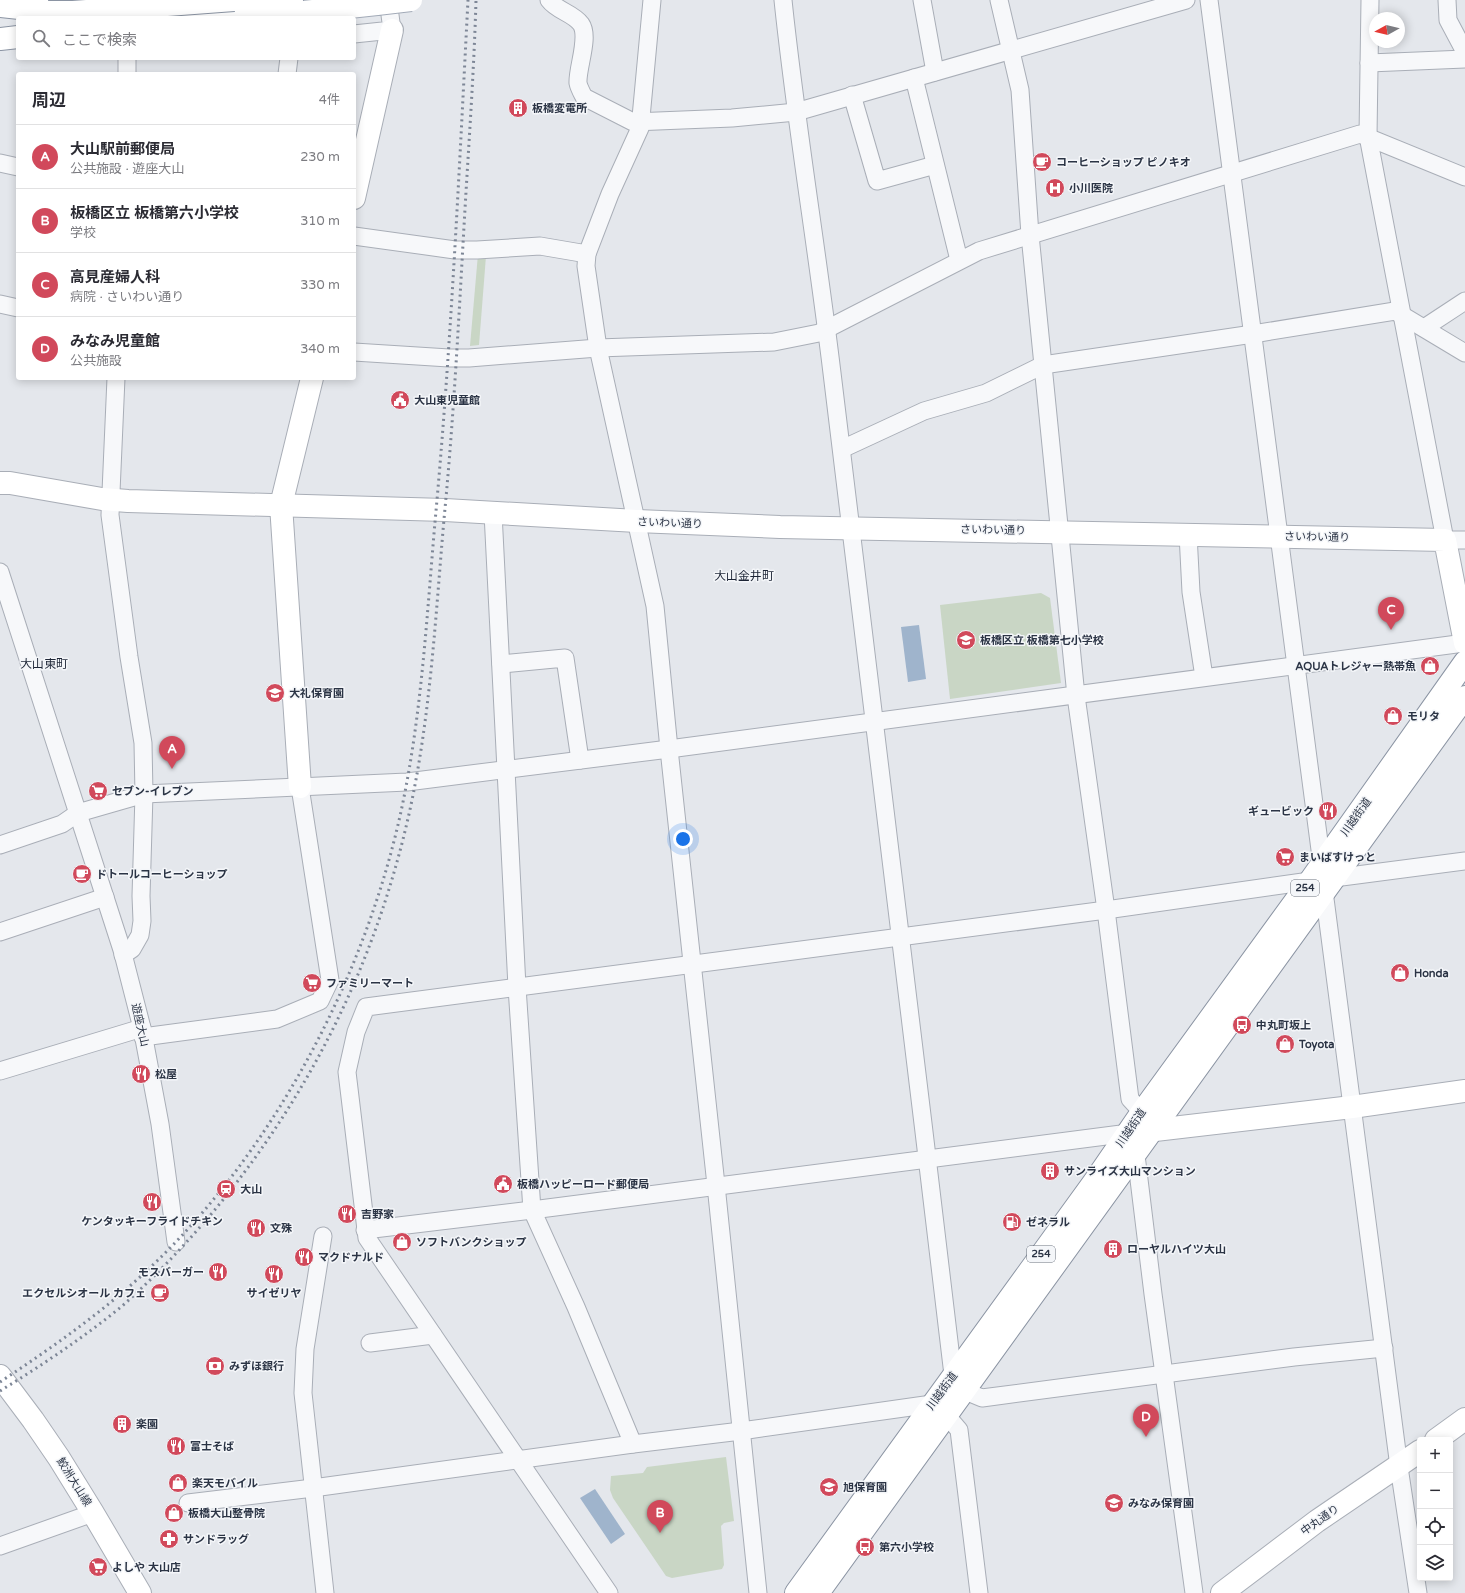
<!DOCTYPE html>
<html lang="ja">
<head>
<meta charset="utf-8">
<style>
	:root { --surface:#fff; --page:#f7f7f7; --text:#2b2b33; --muted:#7c7c81; --line:#e1e1e2; --accent:#d1495b }
	body { margin:0; font-family:"Varela Round","Noto Sans JP",sans-serif; background:var(--page); color:var(--text) }
	.controls { position:absolute; right:12px; bottom:12px; display:grid; overflow:hidden; border-radius:4px; box-shadow:0 2px 10px #0003 }
	.controls button { width:36px; height:36px; display:grid; place-items:center; padding:0; border:0; border-bottom:1px solid var(--line); background:var(--surface); color:var(--text); font:20px sans-serif }
	.compass { position:absolute; left:1369px; top:12px; width:36px; height:36px; border-radius:50%; background:var(--surface); box-shadow:0 2px 10px #0003; rotate:262deg }
	.you { position:absolute; left:683px; top:839px; width:14px; height:14px; margin:-10px; border:3px solid #fff; border-radius:50%; background:#1a73e8; box-shadow:0 0 0 6px #1a73e833 }
	.badge { display:grid; place-items:center; width:26px; height:26px; border-radius:50%; background:var(--accent); color:#fff; font-size:13px; font-weight:700 }
	.pin { position:absolute; translate:-50% -33px; filter:drop-shadow(0 1px 2px #0008) }
	.pin::after { content:''; position:absolute; top:21px; width:14px; height:12px; background:inherit; clip-path:polygon(0 0,100% 0,50% 100%) }
	.list { margin:0; padding:0; list-style:none }
	h2 { display:flex; justify-content:space-between; align-items:center; height:52px; margin:0; padding:0 16px; font-size:17px }
	h2 small { font-size:13px; font-weight:400; color:var(--muted) }
	.list li { display:grid; grid-template-columns:26px 1fr auto; gap:12px; align-items:center; box-sizing:border-box; height:64px; padding:0 16px; border-top:1px solid var(--line) }
	.list b { display:block; font-size:15px; white-space:nowrap }
	.list p { margin:0; font-size:13px; white-space:nowrap; color:var(--muted) }
	.list em { font-size:13px; font-style:normal; color:var(--muted) }
	.icon { flex:none; width:22px; height:22px; fill:none; stroke:currentColor; stroke-width:2; stroke-linecap:round; stroke-linejoin:round }
	.map { position:relative; flex:none; width:1465px; height:1593px; overflow:hidden }
	.search { position:absolute; background:var(--surface); box-shadow:0 2px 10px #0003; left:16px; top:16px; width:340px; height:44px; display:flex; align-items:center; gap:10px; box-sizing:border-box; padding:0 14px; border-radius:4px; color:var(--muted); font-size:15px }
	.panel { position:absolute; background:var(--surface); box-shadow:0 2px 10px #0003; left:16px; top:72px; width:340px; height:308px; border-radius:4px }
	.map>svg:first-child { display:block }
</style>
</head>
<body>
<div class="map">
<svg width="1465" height="1593" viewBox="0 0 1465 1593">
	<rect width="100%" height="100%" fill="#e4e7ec"/>
	<!-- green -->
	<g fill="#c9d6c5">
		<path d="M478 254 486 256 479 345 470 346Z"/>
		<path d="M1041 593 1050 598 1061 683 950 699 940 605Z"/>
		<path d="M726 1457 734 1521 724 1523 721 1526 724 1565 722 1569 672 1578 666 1576 613 1498 610 1490 611 1476 643 1473 647 1467Z"/>
	</g>
	<!-- water -->
	<g fill="#9fb4cc">
		<path d="M919 625 926 679 908 682 901 627Z"/>
		<path d="M595 1489 625 1534 611 1544 580 1498Z"/>
	</g>
	<g fill="none" stroke-linecap="round" stroke-linejoin="round">
		<defs>
			<g id="street">
				<path d="M549 0C557 11 573 13 581 24 590 37 577 68 578 83 579 88 582 93 584 97L633 122 732 118 796 112 1186 0"/>
				<path d="M652 0 640 128 610 194 587 254 586 266 598 348 655 606 669 749 716 1185 758 1593"/>
				<path d="M783 0C796 125 817 248 832 373 874 707 913 1041 953 1375L965 1391 982 1398 1294 1357 1384 1348"/>
				<path d="M922 0 935 72"/>
				<path d="M999 0 1020 90 1030 235 1076 696 1106 910 1130 1099 1142 1112 1140 1123"/>
				<path d="M1209 0 1322 865 1334 878 1465 861"/>
				<path d="M1370 0 1368 136 1445 540H1465"/>
				<path d="M1447 0 1448 20 1465 52"/>
				<path d="M354 34 392 30 388 0"/>
				<path d="M127 58V74"/>
				<path d="M1369 63 1465 59"/>
				<path d="M287 74 289 58"/>
				<path d="M914 78 959 260"/>
				<path d="M852 95 877 181 935 165"/>
				<path d="M0 163 18 167"/>
				<path d="M354 236 455 250H477L540 246 587 254"/>
				<path d="M0 304 18 308"/>
				<path d="M1424 328 1465 301"/>
				<path d="M354 352 449 358H469L598 348 774 342 819 333 979 251 1360 134 1465 177"/>
				<path d="M116 378 110 515 129 657 143 743 144 794 141 896 142 921 140 935 132 949 123 955"/>
				<path d="M842 449 924 411 986 393 1043 365 1253 334 1395 311 1465 353"/>
				<path d="M493 513 517 987 532 1210 576 1307 633 1444"/>
				<path d="M1188 534 1191 592 1204 677"/>
				<path d="M0 572 122 950 142 1028 160 1124 176 1242"/>
				<path d="M501 664 565 658 580 760"/>
				<path d="M0 845 62 824 78 813 144 794 407 782 669 749 1465 643"/>
				<path d="M1324 891 1399 1467 1418 1593"/>
				<path d="M0 932 105 897"/>
				<path d="M143 1037 277 1019 320 1001 330 980 300 787"/>
				<path d="M0 1071 142 1028"/>
				<path d="M1137 1147 1136 1155 1153 1294 1194 1593"/>
				<path d="M365 1230 532 1210 1129 1133"/>
				<path d="M323 1236 305 1349 303 1393 325 1593"/>
				<path d="M370 1343 433 1335"/>
				<path d="M188 1503 313 1488 633 1444 741 1431 932 1404 947 1416 959 1430 979 1593"/>
				<path d="M0 1546 93 1513"/>
				<path d="M609 1593 367 1238 347 1072 356 1032 366 1007 1106 910 1310 881"/>
			</g>
			<g id="secondary">
				<path d="M354 198 392 30"/>
				<path d="M0 483H10L102 499 128 501 445 510 637 521 780 527 1445 540 1465 643"/>
				<path d="M300 787 281 505 312 378"/>
				<path d="M1138 1132 1352 1107 1465 1091"/>
				<path d="M0 1376 33 1420 59 1458 93 1513 140 1593"/>
				<path d="M1436 1440 1465 1419"/>
				<path d="M1222 1593 1317 1521 1420 1451"/>
			</g>
			<path id="primary" d="M248 18 377 4"/>
			<g id="highway">
				<path d="M176 18 292 0"/>
				<path d="M0 39 18 37"/>
				<path d="M796 1593 1094 1182 1142 1112 1310 881 1465 662"/>
				<path d="M818 1593 1465 697"/>
			</g>
		</defs>
		<!-- street casing -->
		<use href="#street" stroke="#a9aeb7" stroke-width="19"/>
		<!-- secondary casing -->
		<use href="#secondary" stroke="#a9aeb7" stroke-width="24"/>
		<!-- primary casing -->
		<use href="#primary" stroke="#a3abb8" stroke-width="24"/>
		<!-- highway casing -->
		<use href="#highway" stroke="#8b94a3" stroke-width="24"/>
		<!-- street -->
		<use href="#street" stroke="#f7f8fa" stroke-width="17"/>
		<!-- secondary -->
		<use href="#secondary" stroke="#fff" stroke-width="22"/>
		<!-- primary -->
		<use href="#primary" stroke="#fff" stroke-width="22"/>
		<!-- highway -->
		<use href="#highway" stroke="#fff" stroke-width="22"/>
		<!-- rail -->
		<g stroke="#7d8696" stroke-width="3" stroke-dasharray="2 4" stroke-linecap="butt">
			<path d="M0 1382C56 1345 110 1307 158 1260 280 1141 371 964 404 797 422 707 427 614 435 522 451 348 459 174 468 0"/>
			<path d="M0 1391C42 1365 83 1338 121 1307 154 1278 184 1246 213 1212 307 1099 372 970 406 827 430 727 435 622 444 519 454 416 459 313 465 209 469 140 474 70 476 0"/>
		</g>
		<defs>
			<path id="primary-bridge" d="M377 4 411 0"/>
			<path id="highway-bridge" d="M0 6 47 11 73 12 234 0"/>
		</defs>
		<!-- primary-bridge casing -->
		<use href="#primary-bridge" stroke="#a3abb8" stroke-width="24" stroke-linecap="butt"/>
		<!-- highway-bridge casing -->
		<use href="#highway-bridge" stroke="#8b94a3" stroke-width="24" stroke-linecap="butt"/>
		<!-- primary-bridge -->
		<use href="#primary-bridge" stroke="#fff" stroke-width="22"/>
		<!-- highway-bridge -->
		<use href="#highway-bridge" stroke="#fff" stroke-width="22"/>
	</g>
	<!-- icons -->
	<defs>
		<symbol id="building-disc" viewBox="-11 -11 22 22"><circle r="9.5" fill="#d1495b" stroke="#f4f6f9"/><path d="M-4-6H4V6H1V3H-1V6H-4ZM-2.5-4.3h1.7v1.8h-1.7ZM.8-4.3h1.7v1.8H.8ZM-2.5-1h1.7V.8h-1.7ZM.8-1h1.7V.8H.8Z" fill="#fff"/></symbol>
		<symbol id="cafe-disc" viewBox="-11 -11 22 22"><circle r="9.5" fill="#d1495b" stroke="#f4f6f9"/><path d="M-5.5-4.5H6V0H3Q3 3.5 0 3.5H-2.5Q-5.5 3.5-5.5 0ZM3-3.2v2h1.7v-2ZM-6 4.5H4V6H-6Z" fill="#fff"/></symbol>
		<symbol id="hospital-disc" viewBox="-11 -11 22 22"><circle r="9.5" fill="#d1495b" stroke="#f4f6f9"/><path d="M-5-5h3v3.5h4V-5h3V5h-3V1.5h-4V5h-3Z" fill="#fff"/></symbol>
		<symbol id="civic-disc" viewBox="-11 -11 22 22"><circle r="9.5" fill="#d1495b" stroke="#f4f6f9"/><path d="M-.6-6.5H3V-4.5H.6V-3L4-1V1h2V6H-6V1h2V-1L-.6-3ZM-1.2 2.5V6h2.4V2.5Z" fill="#fff"/></symbol>
		<symbol id="school-disc" viewBox="-11 -11 22 22"><circle r="9.5" fill="#d1495b" stroke="#f4f6f9"/><path d="M0-5L7-2L0 1L-7-2ZM-4 1L0 2.5L4 1V4Q0 6-4 4Z" fill="#fff"/></symbol>
		<symbol id="shop-disc" viewBox="-11 -11 22 22"><circle r="9.5" fill="#d1495b" stroke="#f4f6f9"/><path d="M-5-2.5h2.3a2.7 3.5 0 0 1 5.4 0H5L5.5 6h-11ZM-1.5-2.5h3a1.5 2.3 0 0 0-3 0Z" fill="#fff"/></symbol>
		<symbol id="supermarket-disc" viewBox="-11 -11 22 22"><circle r="9.5" fill="#d1495b" stroke="#f4f6f9"/><path d="M-6-5.5h2.5l.6 2H6L4.5 2H-2.5L-4.4-4H-6ZM-1.5 3.2a1.3 1.3 0 1 0 .1 0ZM3 3.2a1.3 1.3 0 1 0 .1 0Z" fill="#fff"/></symbol>
		<symbol id="restaurant-disc" viewBox="-11 -11 22 22"><circle r="9.5" fill="#d1495b" stroke="#f4f6f9"/><path d="M-5-6h1v4h1v-4h1v4h1v-4h1v5L-1.5 .5V6h-2V.5L-5-1ZM5-6V6H3V1.5H1.5Q1.5-4 5-6Z" fill="#fff"/></symbol>
		<symbol id="bus-disc" viewBox="-11 -11 22 22"><circle r="9.5" fill="#d1495b" stroke="#f4f6f9"/><path d="M-5-6H5V4H4V6H2V4H-2V6H-4V4H-5ZM-3.5-4V0h7V-4ZM-3.5 1.2v1.5H-2V1.2ZM2 1.2v1.5H3.5V1.2Z" fill="#fff"/></symbol>
		<symbol id="station-disc" viewBox="-11 -11 22 22"><circle r="9.5" fill="#d1495b" stroke="#f4f6f9"/><path d="M-3-6H3Q5-6 5-4V2Q5 4 3 4L4.5 6H3L1.5 4h-3L-3 6H-4.5L-3 4Q-5 4-5 2V-4Q-5-6-3-6ZM-3.5-4v3h7v-3ZM-3.5 1v1.5H-2V1ZM2 1v1.5H3.5V1Z" fill="#fff"/></symbol>
		<symbol id="fuel-disc" viewBox="-11 -11 22 22"><circle r="9.5" fill="#d1495b" stroke="#f4f6f9"/><path d="M-5.5-6h7V0h2V4h1.3V-2.5L3-4.5l.8-.8L6-3V5H2.5V1h-1V6h-7ZM-4.2-4.7v3.2H.2V-4.7Z" fill="#fff"/></symbol>
		<symbol id="bank-disc" viewBox="-11 -11 22 22"><circle r="9.5" fill="#d1495b" stroke="#f4f6f9"/><path d="M-6-4H6V4H-6ZM0-2.3a2.3 2.3 0 1 0 0 4.6a2.3 2.3 0 1 0 0-4.6Z" fill="#fff"/></symbol>
		<symbol id="pharmacy-disc" viewBox="-11 -11 22 22"><circle r="9.5" fill="#d1495b" stroke="#f4f6f9"/><path d="M-2-6h4v4h4v4h-4v4h-4v-4h-4v-4h4Z" fill="#fff"/></symbol>
	</defs>
	<g fill-rule="evenodd">
		<use href="#building-disc" x="507" y="97" width="22" height="22"/>
		<use href="#cafe-disc" x="1031" y="151" width="22" height="22"/>
		<use href="#hospital-disc" x="1044" y="177" width="22" height="22"/>
		<use href="#civic-disc" x="389" y="389" width="22" height="22"/>
		<use href="#school-disc" x="955" y="629" width="22" height="22"/>
		<use href="#shop-disc" x="1419" y="655" width="22" height="22"/>
		<use href="#school-disc" x="264" y="682" width="22" height="22"/>
		<use href="#shop-disc" x="1382" y="705" width="22" height="22"/>
		<use href="#supermarket-disc" x="87" y="780" width="22" height="22"/>
		<use href="#restaurant-disc" x="1317" y="800" width="22" height="22"/>
		<use href="#supermarket-disc" x="1274" y="846" width="22" height="22"/>
		<use href="#cafe-disc" x="71" y="863" width="22" height="22"/>
		<use href="#shop-disc" x="1389" y="962" width="22" height="22"/>
		<use href="#supermarket-disc" x="301" y="972" width="22" height="22"/>
		<use href="#bus-disc" x="1231" y="1014" width="22" height="22"/>
		<use href="#shop-disc" x="1274" y="1033" width="22" height="22"/>
		<use href="#restaurant-disc" x="130" y="1063" width="22" height="22"/>
		<use href="#building-disc" x="1039" y="1160" width="22" height="22"/>
		<use href="#civic-disc" x="492" y="1173" width="22" height="22"/>
		<use href="#station-disc" x="215" y="1178" width="22" height="22"/>
		<use href="#restaurant-disc" x="141" y="1191" width="22" height="22"/>
		<use href="#restaurant-disc" x="336" y="1203" width="22" height="22"/>
		<use href="#fuel-disc" x="1001" y="1211" width="22" height="22"/>
		<use href="#restaurant-disc" x="245" y="1217" width="22" height="22"/>
		<use href="#shop-disc" x="391" y="1231" width="22" height="22"/>
		<use href="#building-disc" x="1102" y="1238" width="22" height="22"/>
		<use href="#restaurant-disc" x="293" y="1246" width="22" height="22"/>
		<use href="#restaurant-disc" x="207" y="1261" width="22" height="22"/>
		<use href="#restaurant-disc" x="263" y="1263" width="22" height="22"/>
		<use href="#cafe-disc" x="149" y="1282" width="22" height="22"/>
		<use href="#bank-disc" x="204" y="1355" width="22" height="22"/>
		<use href="#building-disc" x="111" y="1413" width="22" height="22"/>
		<use href="#restaurant-disc" x="165" y="1435" width="22" height="22"/>
		<use href="#shop-disc" x="167" y="1472" width="22" height="22"/>
		<use href="#school-disc" x="818" y="1476" width="22" height="22"/>
		<use href="#school-disc" x="1103" y="1492" width="22" height="22"/>
		<use href="#shop-disc" x="163" y="1502" width="22" height="22"/>
		<use href="#pharmacy-disc" x="158" y="1528" width="22" height="22"/>
		<use href="#bus-disc" x="854" y="1536" width="22" height="22"/>
		<use href="#supermarket-disc" x="87" y="1556" width="22" height="22"/>
	</g>
	<g text-anchor="middle" dominant-baseline="central" stroke-width="3" stroke-linejoin="round" paint-order="stroke">
		<!-- shield labels -->
		<g fill="#f4f6f9" stroke="#676e7b" stroke-width="1">
			<rect x="1291" y="880" width="28" height="16" rx="3"/>
			<rect x="1027" y="1246" width="28" height="16" rx="3"/>
		</g>
		<g font-size="10" font-weight="bold" fill="#2b3445">
			<text x="1305" y="888">254</text>
			<text x="1041" y="1254">254</text>
		</g>
		<!-- poi labels -->
		<g font-size="11" font-weight="bold" fill="#2b3445" stroke="#f4f6f9" text-anchor="start">
			<text x="532" y="108">板橋変電所</text>
			<text x="1056" y="162">コーヒーショップ ピノキオ</text>
			<text x="1069" y="188">小川医院</text>
			<text x="414" y="400">大山東児童館</text>
			<text x="980" y="640">板橋区立 板橋第七小学校</text>
			<text x="1416" y="666" text-anchor="end">AQUAトレジャー熱帯魚</text>
			<text x="289" y="693">大礼保育園</text>
			<text x="1407" y="716">モリタ</text>
			<text x="112" y="791">セブン-イレブン</text>
			<text x="1314" y="811" text-anchor="end">ギュービック</text>
			<text x="1299" y="857">まいばすけっと</text>
			<text x="96" y="874">ドトールコーヒーショップ</text>
			<text x="1414" y="973">Honda</text>
			<text x="326" y="983">ファミリーマート</text>
			<text x="1256" y="1025">中丸町坂上</text>
			<text x="1299" y="1044">Toyota</text>
			<text x="155" y="1074">松屋</text>
			<text x="1064" y="1171">サンライズ大山マンション</text>
			<text x="517" y="1184">板橋ハッピーロード郵便局</text>
			<text x="240" y="1189">大山</text>
			<text x="361" y="1214">吉野家</text>
			<text x="152" y="1221" text-anchor="middle">ケンタッキーフライドチキン</text>
			<text x="1026" y="1222">ゼネラル</text>
			<text x="270" y="1228">文殊</text>
			<text x="416" y="1242">ソフトバンクショップ</text>
			<text x="1127" y="1249">ローヤルハイツ大山</text>
			<text x="318" y="1257">マクドナルド</text>
			<text x="204" y="1272" text-anchor="end">モスバーガー</text>
			<text x="146" y="1293" text-anchor="end">エクセルシオール カフェ</text>
			<text x="274" y="1293" text-anchor="middle">サイゼリヤ</text>
			<text x="229" y="1366">みずほ銀行</text>
			<text x="136" y="1424">楽園</text>
			<text x="190" y="1446">富士そば</text>
			<text x="192" y="1483">楽天モバイル</text>
			<text x="843" y="1487">旭保育園</text>
			<text x="1128" y="1503">みなみ保育園</text>
			<text x="188" y="1513">板橋大山整骨院</text>
			<text x="183" y="1539">サンドラッグ</text>
			<text x="879" y="1547">第六小学校</text>
			<text x="112" y="1567">よしや 大山店</text>
		</g>
		<!-- street labels -->
		<g font-size="11" fill="#2b3445" stroke="#f4f6f9">
			<text transform="translate(670 523) rotate(2)">さいわい通り</text>
			<text transform="translate(993 530) rotate(1)">さいわい通り</text>
			<text transform="translate(1317 537) rotate(1)">さいわい通り</text>
			<text transform="translate(1356 817) rotate(-55)">川越街道</text>
			<text transform="translate(140 1025) rotate(77)">遊座大山</text>
			<text transform="translate(1131 1128) rotate(-56)">川越街道</text>
			<text transform="translate(942 1391) rotate(-54)">川越街道</text>
			<text transform="translate(74 1482) rotate(58)">鮫洲大山線</text>
			<text transform="translate(1320 1520) rotate(-35)">中丸通り</text>
		</g>
		<!-- neighbourhood labels -->
		<g font-size="12" fill="#1d2536" stroke="#f4f6f9">
			<text x="744" y="576">大山金井町</text>
			<text x="44" y="664">大山東町</text>
		</g>
	</g>
</svg>
<div class="controls">
<button>+</button>
<button>−</button>
<button><svg class="icon" aria-label="locate" viewBox="0 0 24 24"><circle cx="12" cy="12" r="6"/><path d="M12 2v4M12 18v4M2 12h4M18 12h4"/></svg></button>
<button><svg class="icon" aria-label="layers" viewBox="0 0 24 24"><path d="M12 4l9 5-9 5-9-5zM3 14l9 5 9-5"/></svg></button>
</div>
<svg class="compass" viewBox="-18 -18 36 36"><path d="M0-13l5 13h-10z" fill="#e53935"/><path d="M0 13l5-13h-10z" fill="#7c7c81"/></svg>
<div class="you"></div>
<div class="pin badge" style="left:172px;top:769px">A</div>
<div class="pin badge" style="left:660px;top:1533px">B</div>
<div class="pin badge" style="left:1391px;top:630px">C</div>
<div class="pin badge" style="left:1146px;top:1437px">D</div>
<div class="search"><svg class="icon" aria-label="search" viewBox="0 0 24 24"><circle cx="10" cy="10" r="6"/><path d="M15 15l6 6"/></svg>ここで検索</div>
<section class="panel">
<h2>周辺<small>4件</small></h2>
<ul class="list">
<li><span class="badge">A</span><div><b>大山駅前郵便局</b><p>公共施設 · 遊座大山</p></div><em>230 m</em></li>
<li><span class="badge">B</span><div><b>板橋区立 板橋第六小学校</b><p>学校</p></div><em>310 m</em></li>
<li><span class="badge">C</span><div><b>高見産婦人科</b><p>病院 · さいわい通り</p></div><em>330 m</em></li>
<li><span class="badge">D</span><div><b>みなみ児童館</b><p>公共施設</p></div><em>340 m</em></li>
</ul>
</section>
</div>
</body>
</html>
